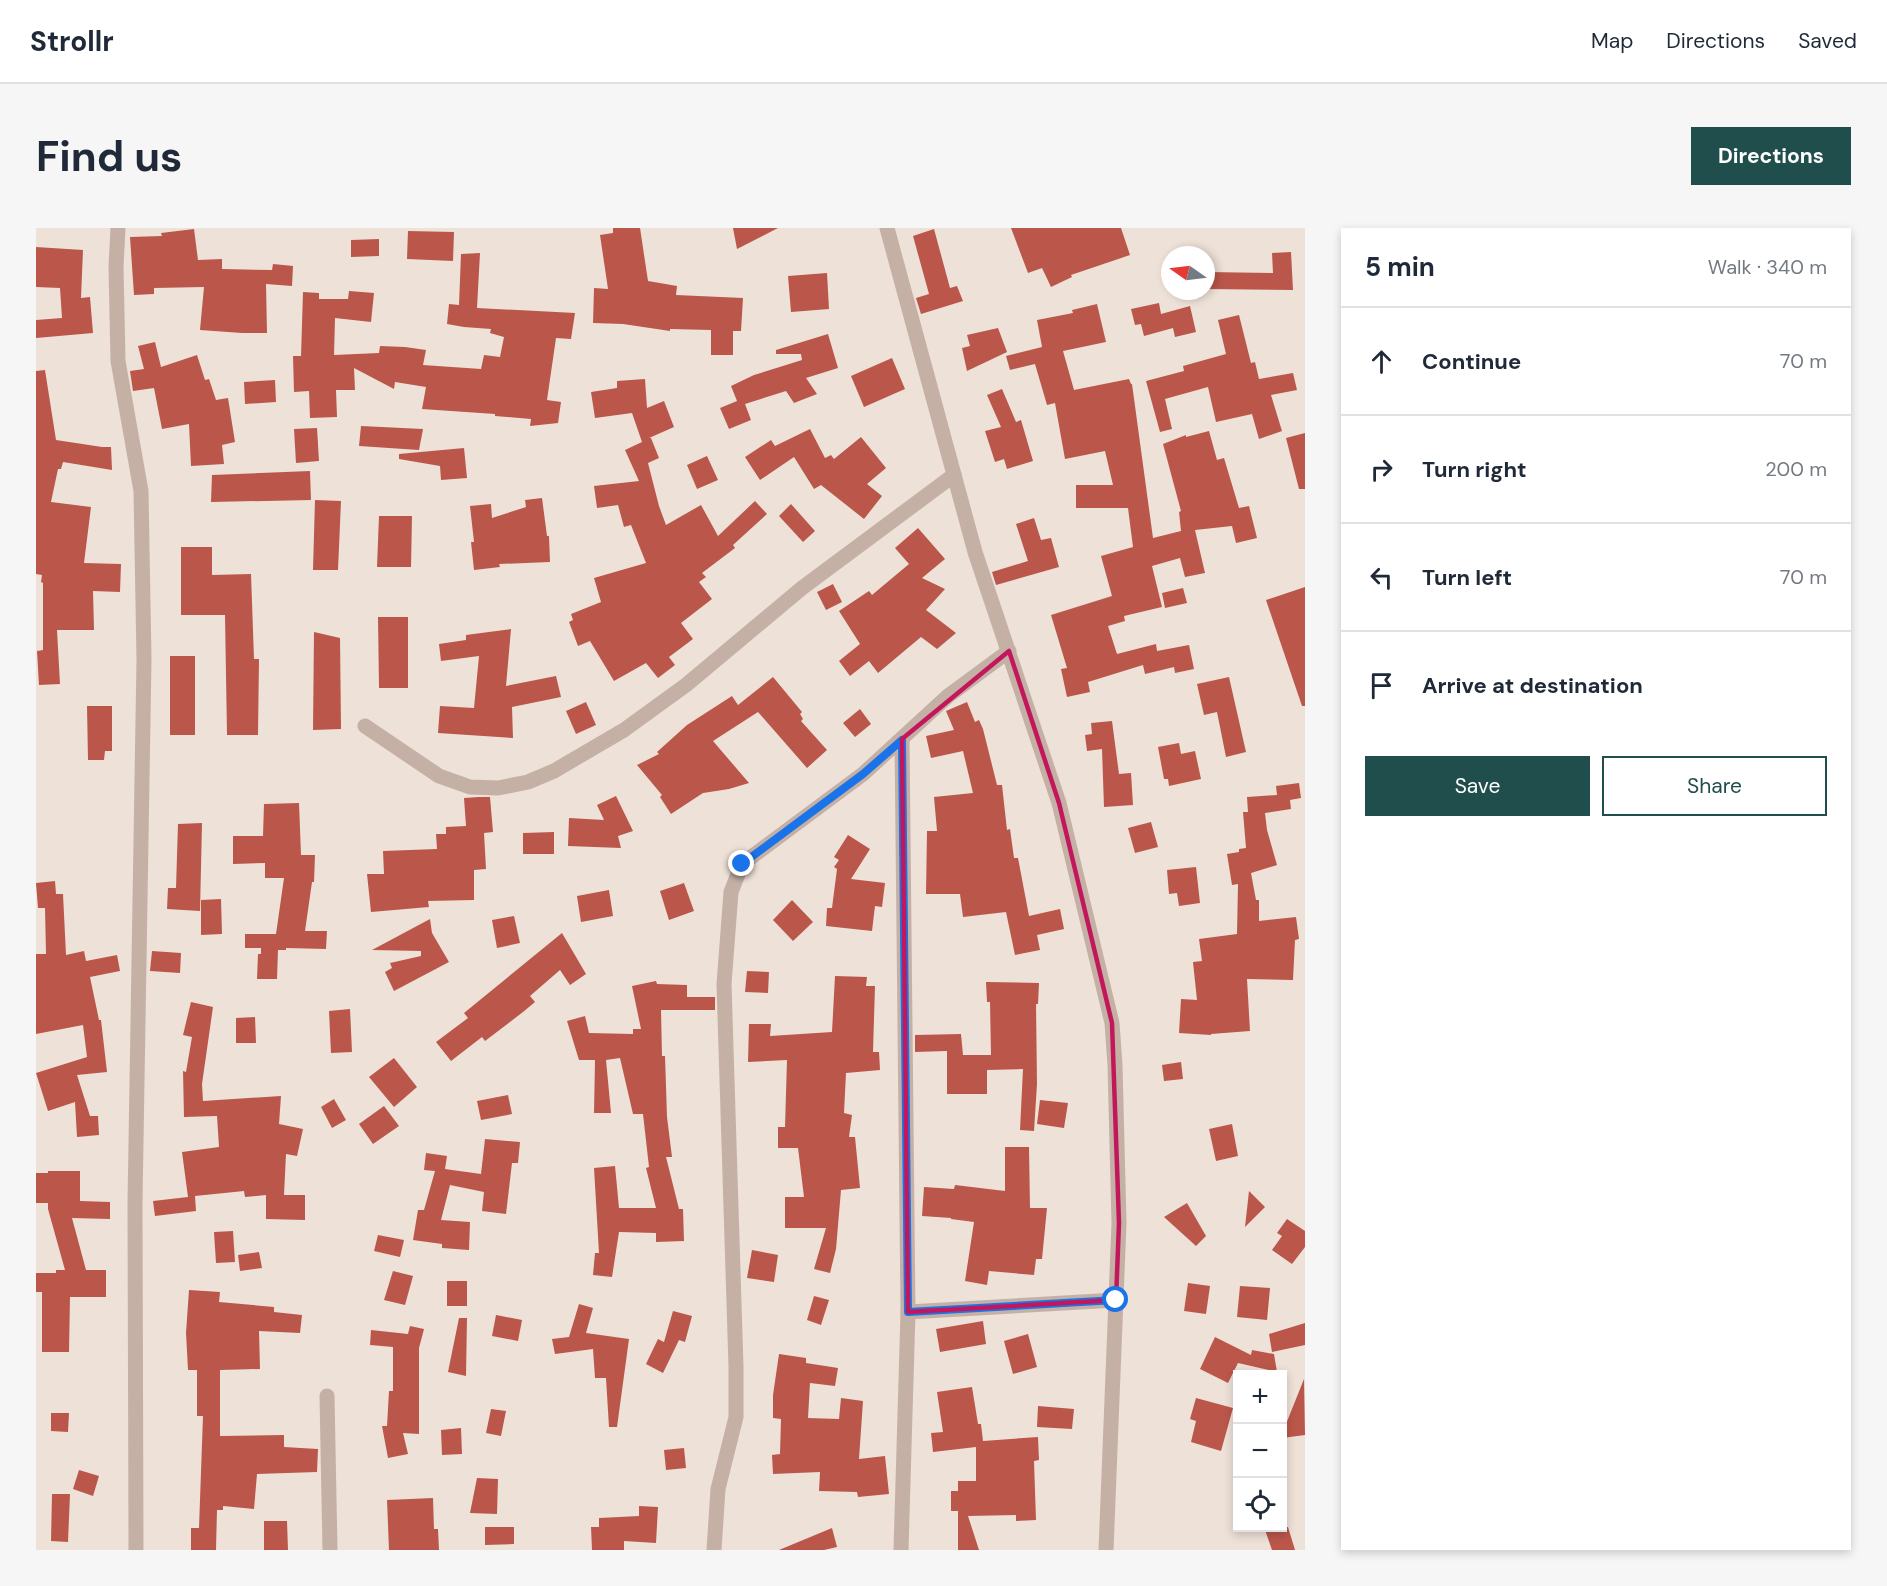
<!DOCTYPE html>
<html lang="en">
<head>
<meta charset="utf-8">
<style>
	:root { --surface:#fff; --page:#f6f6f7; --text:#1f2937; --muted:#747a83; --line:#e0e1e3; --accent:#204e4c }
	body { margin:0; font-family:"DM Sans",sans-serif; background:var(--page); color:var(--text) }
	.controls { position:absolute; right:18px; bottom:18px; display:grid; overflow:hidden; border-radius:0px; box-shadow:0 3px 9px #0003 }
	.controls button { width:54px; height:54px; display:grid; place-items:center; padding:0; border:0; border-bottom:2px solid var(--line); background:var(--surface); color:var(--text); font:30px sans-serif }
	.compass { position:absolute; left:1125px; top:18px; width:54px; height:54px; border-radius:50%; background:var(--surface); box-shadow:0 3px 9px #0003; rotate:284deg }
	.stop { position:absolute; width:18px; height:18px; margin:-14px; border:4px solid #1a73e8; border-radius:50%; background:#fff }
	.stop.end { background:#1a73e8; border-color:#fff; box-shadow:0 2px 6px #0008 }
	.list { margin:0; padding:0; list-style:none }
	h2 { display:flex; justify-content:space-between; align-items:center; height:78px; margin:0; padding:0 24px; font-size:26px }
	h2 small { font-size:20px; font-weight:400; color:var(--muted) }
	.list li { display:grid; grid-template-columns:39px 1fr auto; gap:18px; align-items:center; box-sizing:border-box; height:108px; padding:0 24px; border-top:2px solid var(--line) }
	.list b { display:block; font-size:22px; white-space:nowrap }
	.list em { font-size:20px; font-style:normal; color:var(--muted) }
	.actions { display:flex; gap:12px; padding:18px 24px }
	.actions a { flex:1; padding:14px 0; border:2px solid var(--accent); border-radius:0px; text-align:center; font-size:21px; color:var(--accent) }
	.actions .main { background:var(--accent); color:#fff }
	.icon { flex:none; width:33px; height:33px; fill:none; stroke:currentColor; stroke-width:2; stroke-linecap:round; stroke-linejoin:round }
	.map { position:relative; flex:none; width:1269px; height:1322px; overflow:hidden; border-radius:0px }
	header { display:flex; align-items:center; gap:36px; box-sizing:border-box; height:84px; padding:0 30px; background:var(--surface); border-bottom:2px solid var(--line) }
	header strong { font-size:28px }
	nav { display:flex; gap:33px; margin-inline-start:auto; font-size:21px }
	.intro { display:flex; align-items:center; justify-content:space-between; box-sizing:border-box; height:144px; padding:0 36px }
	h1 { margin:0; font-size:42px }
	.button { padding:15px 27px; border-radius:0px; background:var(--accent); color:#fff; font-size:21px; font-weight:700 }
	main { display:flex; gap:36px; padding:0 36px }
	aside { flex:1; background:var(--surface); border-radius:0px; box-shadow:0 3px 9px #0003 }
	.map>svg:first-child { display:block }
</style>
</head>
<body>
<header>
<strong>Strollr</strong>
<nav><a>Map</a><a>Directions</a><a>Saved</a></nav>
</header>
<div class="intro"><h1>Find us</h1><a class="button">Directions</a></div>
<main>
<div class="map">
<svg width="1269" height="1322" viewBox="0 0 1269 1322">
	<rect width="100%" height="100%" fill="#eee1d8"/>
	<!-- building -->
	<g fill="#ba574a">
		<path d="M577 0H604L612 53 641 58 640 67 707 70 705 103H697V127H675V102L634 101V103L587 96 557 95 558 60 572 61 564 7 577 5Z"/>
		<path d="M697 0H742L701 21Z"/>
		<path d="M975 0H1085L1094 27 1035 47 1036 49 1015 59 1006 40 992 45Z"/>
		<path d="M158 1 162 32 186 31V41L236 42 237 36 257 38 256 58 230 56 231 105H206L164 102 168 59 118 60V66L98 67 94 9 126 8 125 5Z"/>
		<path d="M898 1 914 60 921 58 927 73 885 86 880 70 893 66 877 8Z"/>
		<path d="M372 3 418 4 417 33 371 31Z"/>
		<path d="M343 11V28L315 29V12Z"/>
		<path d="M0 19 47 22 45 70 54 69 57 105 0 110V92L26 90 24 60 0 59Z"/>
		<path d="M1255 24 1257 62 1170 61V44L1237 45 1236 25Z"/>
		<path d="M444 25 441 80 539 85 535 111 520 110 511 172 525 174 522 195 494 198 495 191 459 188V186L386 181 390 159 359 154 358 161 318 140 319 162H300L301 189 274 190 273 163 258 164 257 128H265L267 64 283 65V71H312L313 63 338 65 335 94 299 90 298 127 343 125 344 118 369 119 390 122 387 137 445 141 448 127 464 129 468 109 454 105 455 101 428 99 411 96 413 76 423 77 425 26Z"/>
		<path d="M791 45 793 81 755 84 752 48Z"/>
		<path d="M1123 75 1125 86 1154 78 1160 104 1139 109 1137 100 1108 108 1105 96 1099 97 1095 81Z"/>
		<path d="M1061 76 1070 114 1027 123 1038 162 1093 151 1095 156H1096L1117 310 1145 303 1143 284 1145 283 1127 216 1150 207V209L1173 203 1181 232 1188 230 1203 280 1213 278 1221 310 1200 315 1196 298 1159 302 1169 345 1149 349 1144 330 1116 338 1126 379 1088 388 1089 393 1072 398 1081 426 1120 416 1121 423 1153 417 1158 441 1139 445 1138 439 1109 446 1107 437 1052 454 1054 464 1031 469 1025 441 1031 440 1015 387 1076 368 1065 328 1097 319 1092 280H1040V257H1077L1069 223 1029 231 1019 175 1011 177 999 136 974 142 970 128 1006 119 1001 92 1037 85 1036 82Z"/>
		<path d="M1203 87 1215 135 1219 134 1223 151 1257 145 1261 162 1235 167 1246 203 1223 211 1216 186 1180 194 1172 159 1129 171 1136 201 1124 204 1110 153 1148 143 1147 138 1190 126 1182 92Z"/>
		<path d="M962 100 971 124 931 143 926 120 934 118 931 107Z"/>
		<path d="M792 106 802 140 770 150 781 166 758 175 750 163 709 176 715 192 693 201 684 180 701 173 695 158 718 147 766 132 765 126H740V122Z"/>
		<path d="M119 114 125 139 161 127 169 152 173 151 180 172 192 170 199 214 186 217 188 236 155 238 153 196 126 201 118 160 97 163 94 143 108 141 102 118Z"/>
		<path d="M856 130 869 161 828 179 815 148Z"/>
		<path d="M9 142 20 212 66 219H75L76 242 27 234 25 241H22L15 274 55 279 48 335 85 336 84 364 57 363 58 402H21L24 456 3 457 1 423 7 422V355L5 354 6 347 0 346V143Z"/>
		<path d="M609 151 611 180 628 173 638 199 613 210H615L623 230 612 235 623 278 630 297 665 277 682 308 719 273 731 286 697 317 699 320 666 345 670 349 663 354 676 371 645 395 657 411 633 429 639 437 622 450 610 435 578 453 554 413 542 418 533 394 537 392 535 386 565 374 558 350 610 335 595 297 588 299 582 277 561 280 558 258 603 253 589 222 606 214 596 185 559 190 555 164 581 160V153Z"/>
		<path d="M239 152 240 174 209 176 208 154Z"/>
		<path d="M966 161 980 194 985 192 997 233 971 241 968 231 959 234 949 203 965 199 951 167Z"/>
		<path d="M325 198 387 201 383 222 323 218Z"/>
		<path d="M281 200 283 233 260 235 258 201Z"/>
		<path d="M774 201 789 230 795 227 798 231 825 209 850 240 831 256 846 268 828 291 785 257 778 261 758 229 724 252 709 229 735 212 739 218Z"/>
		<path d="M1269 205V261H1263L1250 210Z"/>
		<path d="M428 220 431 250 405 252 404 238 363 231V226Z"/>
		<path d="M671 228 682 252 661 261 651 237Z"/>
		<path d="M274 243 275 272 175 274 176 247Z"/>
		<path d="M506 270 511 308H513L514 334 463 336 464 339 438 342 435 314H438L434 278 455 276 456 290 490 279 489 272Z"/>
		<path d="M279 272 305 273 302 342H277Z"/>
		<path d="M755 276 779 303 767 314 743 288Z"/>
		<path d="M343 288H376L375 339H341Z"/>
		<path d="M998 290 1005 312 1015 310 1023 339 960 357 956 344 992 333 980 296Z"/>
		<path d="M882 300 909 331 886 350 909 361 890 382 920 405 901 421 885 409 842 445 833 433 814 448 803 433 824 416 803 383 833 363 836 367 873 336 859 320Z"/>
		<path d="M145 319H176V347L215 346 218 431H223L222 507H191L189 387H145Z"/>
		<path d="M797 356 806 374 790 382 781 364Z"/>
		<path d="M1269 359V478H1266L1230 372Z"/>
		<path d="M1147 360 1151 375 1129 380 1126 365Z"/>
		<path d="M342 389H372V460H343Z"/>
		<path d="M475 401 470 458 520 448 525 469 476 479 477 510 402 505 404 478 438 480 443 428 405 433 403 416 430 412V407Z"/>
		<path d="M278 404 304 410 305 501 277 502Z"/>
		<rect x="134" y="428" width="25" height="79"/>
		<path d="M737 449 766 484 764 486 767 491 765 493 791 522 771 540 722 484 677 513 713 555 693 561 667 565 635 586 624 569 626 567 601 537 623 526 621 524 651 497 696 468 702 477Z"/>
		<path d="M1193 449 1210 524 1190 529 1181 484 1168 487 1161 456Z"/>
		<path d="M550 474 560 497 540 506 530 483Z"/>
		<path d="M931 474 939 494 943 492 947 501 961 557H966L971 602 974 601 978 630H982L993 688 1024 681 1028 701 1001 707 1004 722 979 727 970 684 927 689 924 666H890L891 603H901L898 569 937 565 927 523 895 530 890 508 918 502 910 483Z"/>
		<path d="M51 478H76V523H69L68 532H52Z"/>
		<path d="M824 481 835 496 819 509 807 495Z"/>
		<path d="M1076 493 1083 546 1095 545 1097 577 1068 579 1066 521 1051 523 1049 507 1056 506 1055 495Z"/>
		<path d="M1143 515 1145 526 1159 523 1165 551 1133 558 1132 551H1128L1122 519Z"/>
		<path d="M1263 555 1265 570 1254 572 1255 581 1229 585 1231 602 1241 637 1215 645 1220 672H1223V693L1260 689 1263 711 1259 712 1257 752 1211 751 1214 803 1175 806V807L1143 805 1145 771 1161 772 1157 734 1166 733 1163 711 1201 706 1202 656 1196 657 1191 626 1203 624V621L1210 620 1207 584H1212L1211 569 1241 567 1240 558Z"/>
		<path d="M580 568 597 603 582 608 585 620 532 618 533 590 568 592 561 577Z"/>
		<path d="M443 569H454L457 604 448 605 450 641 438 642V672L392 673 393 679 335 684 331 646H348L347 623 401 621 400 606H410V599L430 598 428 570Z"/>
		<path d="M263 575 265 627H279L278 654H276L269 703H291L290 721 250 720V722H242L241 751H221L222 726H225V720H209V706H240L248 650H229V635L197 636V608H227L228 576Z"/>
		<path d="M1115 594 1122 619 1099 625 1092 600Z"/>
		<path d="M166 595 164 683 131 681 132 660H140L142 596Z"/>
		<path d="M518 604V626H487V605Z"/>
		<path d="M812 607 834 621 815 651 849 655 846 679 839 678 836 703 790 698 791 680H796L801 641 798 639 803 632 798 629Z"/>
		<path d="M1160 639 1164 675 1143 678 1141 665 1133 666 1131 642Z"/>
		<path d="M19 653 20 666H27L30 727 48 723 50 733 81 727 84 743 54 749 63 792H65L71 844 41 847 54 888H62L63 907 41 909 39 874 12 883 0 845 51 829 47 797 0 806V726H10L9 680H2L0 655Z"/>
		<path d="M648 655 658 683 633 692 624 663Z"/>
		<path d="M573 662 577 688 545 694 541 668Z"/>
		<path d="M185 671 186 706 165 707V672Z"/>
		<path d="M756 672 777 694 757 713 737 692Z"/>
		<path d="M478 688 484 715 461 720 456 692Z"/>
		<path d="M394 691 396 705 413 734 358 763 349 744 356 740 354 735 385 728V723L336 722Z"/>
		<path d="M526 705 550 746 534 757 524 742 494 768 499 774 487 784 449 813 446 809 415 833 400 814 432 790 428 785Z"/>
		<path d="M116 723 145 725 144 745 114 743Z"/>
		<path d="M711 743 733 744 732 765 709 764Z"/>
		<path d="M799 748 831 749 830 758H839L837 824H843L844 842 810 845 808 885 816 887 813 909H819L824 960 805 962 800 1021 794 1045 778 1041 790 1000H749V969H768L762 920H742V899H749L751 832 712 834 713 796H735L734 808 796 804Z"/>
		<path d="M620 753 621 756 651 757V769H679V782H625L626 828H629L631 889 636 929H630L643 981H647L648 1013 620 1014V1005L583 1004 576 1049 557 1047 559 1025H563L558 940 579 938 583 980H620L610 940 613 939 607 886H597L584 830 570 832 575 885H558L559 832H543L531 793 549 788 553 805 597 806V801H605L596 758Z"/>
		<path d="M950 754 1003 755 1002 776H1000L1001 856 998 903 984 902 987 841 951 842V866H911V823L879 824V807L925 806 927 827H955L954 774H951Z"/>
		<path d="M155 774 177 779 166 856 167 873 245 868 243 896 267 901 261 928 250 926 248 967H269V992L230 991V967L209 969 208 963 159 968 160 983 119 988 117 973 152 969 146 924 183 919 181 888 148 889 147 843 150 844 156 809 147 807Z"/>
		<path d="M314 781 316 824 295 825 293 783Z"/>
		<path d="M219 789 220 815H200V790Z"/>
		<path d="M358 830 381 859 358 879 333 849Z"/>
		<path d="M1145 834 1147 851 1128 853 1126 837Z"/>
		<path d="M472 867 476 886 445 892 441 873Z"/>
		<path d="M298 871 310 892 296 900 285 879Z"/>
		<path d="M1004 872 1032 875 1028 900 1001 896Z"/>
		<path d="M348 878 363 898 337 916 323 896Z"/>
		<path d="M1196 896 1202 928 1180 933 1173 901Z"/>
		<path d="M449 911 484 914 482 935H476L470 986 446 983 448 964 414 957 405 992 434 994 433 1022 406 1020V1016L377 1012 382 982H388L399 943 388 942 390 925 411 928 409 941 445 946Z"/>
		<path d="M969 919H993L994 980H1011L1006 1031H1000L998 1047 953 1043 951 1057 929 1053 938 994 915 991V990L886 988 888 959 918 961 919 957 969 963Z"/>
		<path d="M12 943H44V973L74 974V991L36 990 50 1042H70V1069H34L33 1124H6V1064H0V1045H20V1042H29L12 981V975H0V945H12Z"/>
		<path d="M1213 963 1229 979 1209 999Z"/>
		<path d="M1151 975 1170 1008 1160 1018 1128 989Z"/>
		<path d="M1251 991 1269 1003V1019L1256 1036 1236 1022 1246 1008 1241 1005Z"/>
		<path d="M197 1003 199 1034 180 1035 178 1004Z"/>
		<path d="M342 1007 368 1012 364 1029 338 1023Z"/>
		<path d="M716 1022 742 1027 738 1054 711 1050Z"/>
		<path d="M223 1024 226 1040 204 1043 202 1027Z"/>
		<path d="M357 1043 377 1048 369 1077 348 1072Z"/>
		<rect x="411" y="1053" width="20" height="25"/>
		<path d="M1152 1055 1174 1058 1170 1086 1148 1083Z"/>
		<path d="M1204 1058 1234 1060 1231 1092 1201 1089Z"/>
		<path d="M153 1062 184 1064 183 1074 238 1079V1084L266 1087 264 1105 223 1103 224 1141 184 1142V1208L248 1207V1219L282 1221 281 1244 221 1246 218 1281 187 1278V1282H181L180 1322H155V1300H163L167 1188H161V1142H152L150 1105Z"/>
		<path d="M778 1068 793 1072 785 1097 771 1092Z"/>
		<path d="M543 1076 557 1080 550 1105 593 1111 581 1199H573L570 1150H559L557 1121 519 1126 516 1111 533 1109Z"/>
		<path d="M637 1083 656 1088 649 1114 643 1112 627 1145 610 1136 622 1111 628 1114Z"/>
		<path d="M460 1087 486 1092 482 1113 456 1108Z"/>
		<path d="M423 1090H431L430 1148 412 1144Z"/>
		<path d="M947 1093 950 1116 904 1124 900 1101Z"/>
		<path d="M1269 1095V1117L1236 1124 1233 1106Z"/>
		<path d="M374 1098 388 1101 383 1120V1206L367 1205 372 1226 352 1230 346 1198H351L353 1163H357V1119L334 1117 335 1102 372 1106Z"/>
		<path d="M992 1106 1001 1139 977 1146 968 1113Z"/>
		<path d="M1179 1109 1215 1127 1216 1122 1238 1126 1241 1144 1202 1135 1192 1155 1164 1141Z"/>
		<path d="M743 1126 770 1130V1135L802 1140 799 1158 774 1155 772 1190 803 1191 805 1170 827 1173 823 1231 849 1228 853 1266 822 1269 821 1264 783 1263 784 1244 737 1246 736 1227 744 1226 745 1191 737 1190V1167Z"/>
		<path d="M1268 1151 1269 1207 1246 1210V1206Z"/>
		<path d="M936 1159 942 1196H945L947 1213 1002 1209 1003 1232 998 1233 1000 1292 980 1293V1287L932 1288 943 1322H922V1283H915V1263H922V1253H940V1219L897 1224 895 1205 907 1204 901 1164Z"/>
		<path d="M1160 1170 1197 1180 1185 1223 1155 1214 1160 1193 1154 1191Z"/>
		<path d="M1002 1178 1038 1181 1036 1201 1001 1199Z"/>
		<path d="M455 1181 470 1183 465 1208 450 1205Z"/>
		<path d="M15 1185H33L32 1204 15 1203Z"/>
		<path d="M425 1200 426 1226 406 1227 405 1202Z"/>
		<path d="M648 1220 650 1240 630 1242 628 1222Z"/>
		<path d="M43 1242 63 1248 57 1268 37 1261Z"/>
		<path d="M441 1250 462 1251 461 1286 434 1285Z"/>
		<path d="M16 1266H34L32 1314 15 1313Z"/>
		<path d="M397 1270 398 1301H402L403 1322H353L351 1272Z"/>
		<path d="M603 1278 622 1279 620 1315 588 1313V1322H556L555 1299H563V1290L603 1288Z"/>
		<path d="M228 1293H251L252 1322H228Z"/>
		<path d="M449 1299H478V1316L449 1317Z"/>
		<path d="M1228 1299H1252L1259 1322H1236Z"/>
		<path d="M796 1300 801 1319 788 1322H743Z"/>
	</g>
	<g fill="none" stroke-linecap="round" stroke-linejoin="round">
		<!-- minor -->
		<g stroke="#c5b0a6" stroke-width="15">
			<path d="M82 0 80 39 82 133 105 263 108 431 99 975 100 1322"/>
			<path d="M851 0 939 324 1023 575 1076 795 1079 837 1083 995 1070 1322"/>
			<path d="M329 498 403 548 434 559 462 560 492 554 518 543 588 502 650 457 766 360 918 247"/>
			<path d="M872 1084 1080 1072"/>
			<path d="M291 1168 294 1322"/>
			<path d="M678 1322 682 1261 700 1189V1139L688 756 695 664 706 636 827 546 912 468 973 423"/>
			<path d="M865 1322 872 1084 866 511"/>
		</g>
	</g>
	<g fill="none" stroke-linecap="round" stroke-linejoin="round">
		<!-- route -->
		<path stroke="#1a73e8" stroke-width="8" d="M706 636 827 546 866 512 872 1084 1080 1072"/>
	</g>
	<!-- marked area -->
	<path fill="none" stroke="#c2185b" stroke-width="4.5" stroke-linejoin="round" d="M973 423 1023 575 1076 795 1083 995 1080 1072 872 1084 866 511Z"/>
</svg>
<div class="controls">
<button>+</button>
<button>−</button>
<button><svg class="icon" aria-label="locate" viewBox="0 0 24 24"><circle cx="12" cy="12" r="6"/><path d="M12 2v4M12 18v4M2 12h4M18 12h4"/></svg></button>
</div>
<svg class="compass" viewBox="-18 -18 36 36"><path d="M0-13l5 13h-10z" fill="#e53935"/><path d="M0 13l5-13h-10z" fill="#747a83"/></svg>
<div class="stop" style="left:1080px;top:1072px"></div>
<div class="stop end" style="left:706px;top:636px"></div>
</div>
<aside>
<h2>5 min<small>Walk · 340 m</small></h2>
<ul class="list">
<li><svg class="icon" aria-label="ahead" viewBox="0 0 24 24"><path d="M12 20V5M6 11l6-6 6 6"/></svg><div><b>Continue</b></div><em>70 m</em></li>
<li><svg class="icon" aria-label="right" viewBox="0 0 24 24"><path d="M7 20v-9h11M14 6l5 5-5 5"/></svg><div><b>Turn right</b></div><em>200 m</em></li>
<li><svg class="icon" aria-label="left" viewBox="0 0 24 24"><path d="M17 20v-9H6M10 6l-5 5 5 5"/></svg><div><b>Turn left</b></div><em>70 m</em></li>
<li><svg class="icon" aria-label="arrive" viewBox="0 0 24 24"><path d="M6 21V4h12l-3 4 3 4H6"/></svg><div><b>Arrive at destination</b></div></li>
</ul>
<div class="actions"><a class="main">Save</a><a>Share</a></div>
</aside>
</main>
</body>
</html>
